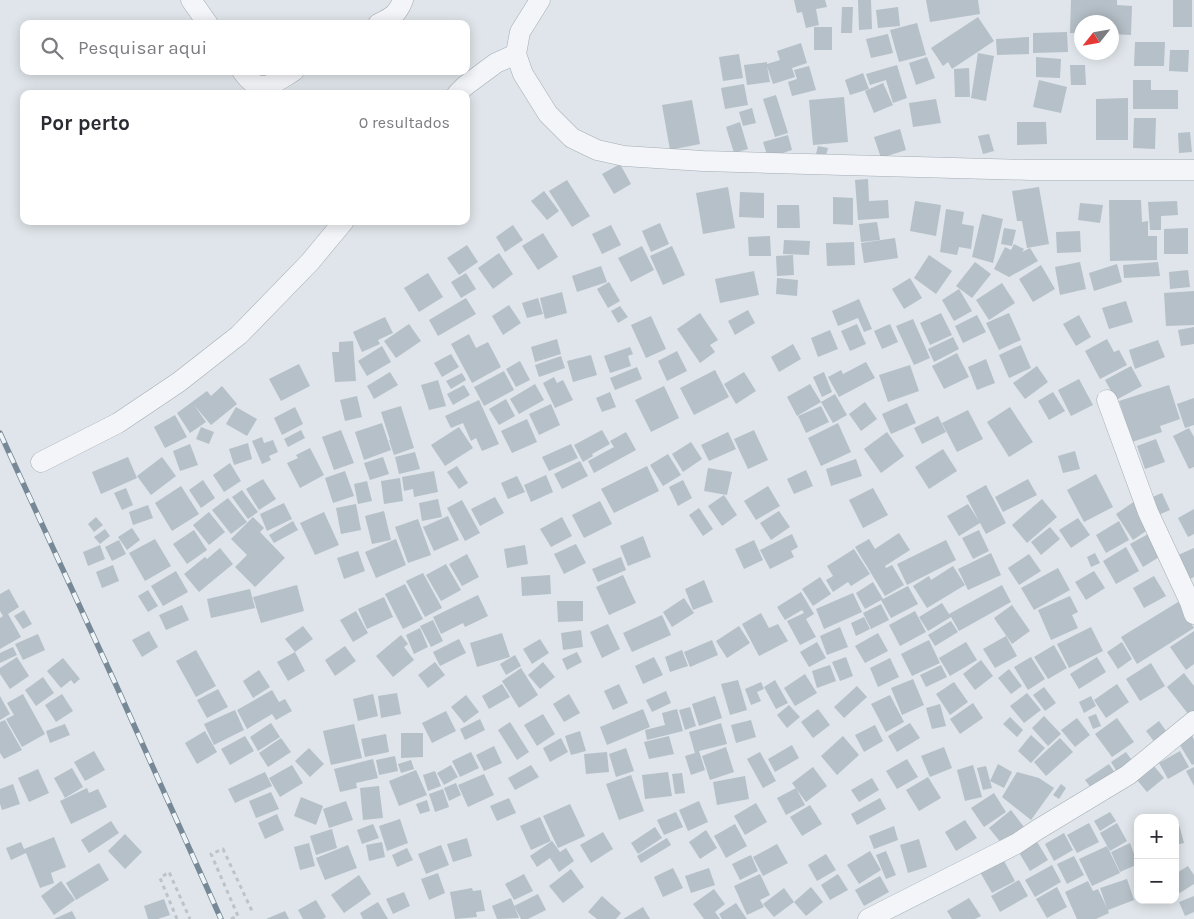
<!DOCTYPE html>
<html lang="pt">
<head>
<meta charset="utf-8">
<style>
	:root { --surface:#fff; --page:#f7f7f7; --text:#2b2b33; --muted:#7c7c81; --line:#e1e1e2 }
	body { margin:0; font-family:Karla,sans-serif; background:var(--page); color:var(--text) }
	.controls { position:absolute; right:15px; bottom:15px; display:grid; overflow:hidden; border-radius:10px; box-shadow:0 2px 12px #0003 }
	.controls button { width:45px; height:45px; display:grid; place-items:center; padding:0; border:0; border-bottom:1px solid var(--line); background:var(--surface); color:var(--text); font:25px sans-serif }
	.compass { position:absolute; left:1074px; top:15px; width:45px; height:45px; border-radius:50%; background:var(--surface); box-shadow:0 2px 12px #0003; rotate:239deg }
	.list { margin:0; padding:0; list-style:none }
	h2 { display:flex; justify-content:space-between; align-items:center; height:65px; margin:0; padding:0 20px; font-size:21px }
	h2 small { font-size:16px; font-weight:400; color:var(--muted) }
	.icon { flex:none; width:28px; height:28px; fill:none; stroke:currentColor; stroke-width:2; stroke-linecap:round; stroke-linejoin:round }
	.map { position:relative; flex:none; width:1194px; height:919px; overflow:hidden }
	.search { position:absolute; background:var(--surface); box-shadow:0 2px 12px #0003; left:20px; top:20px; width:450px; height:55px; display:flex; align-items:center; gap:12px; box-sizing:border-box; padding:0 18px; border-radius:10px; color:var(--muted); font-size:19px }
	.panel { position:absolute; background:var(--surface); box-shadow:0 2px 12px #0003; left:20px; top:90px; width:450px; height:135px; border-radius:10px }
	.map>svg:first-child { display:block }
</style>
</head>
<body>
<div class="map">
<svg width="1194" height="919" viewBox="0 0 1194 919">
	<rect width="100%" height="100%" fill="#dfe5ea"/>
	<!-- building -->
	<g fill="#b6c0c8">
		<path d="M794 0H825L827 7 816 9 819 25 806 28 802 12 797 13Z"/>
		<path d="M858 0H871L872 29 859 30Z"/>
		<path d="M926 0H978L980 14 930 22Z"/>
		<path d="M1071 0H1117V5L1132 6 1131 35 1112 34V22H1082V33H1070Z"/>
		<rect x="1173" y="0" width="19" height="27"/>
		<path d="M842 7H853L852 33H841Z"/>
		<path d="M898 7 900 26 878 28 876 10Z"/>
		<path d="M978 17 994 41 952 69 948 62 943 66 931 48Z"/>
		<path d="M917 23 926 55 899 62 890 30Z"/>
		<rect x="814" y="27" width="18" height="23"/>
		<path d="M1067 32 1068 52 1033 53V33Z"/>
		<path d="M888 34 893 53 871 58 866 39Z"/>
		<path d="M1029 37V54L997 55 996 39Z"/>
		<path d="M1135 42H1165L1164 66H1134Z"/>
		<path d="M801 43 807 63 792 68 795 77 773 84 767 66 770 82 747 85 744 65 767 62V64L780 60 777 51Z"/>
		<path d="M1170 50H1189L1188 72 1169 71Z"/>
		<path d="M978 53 994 56 986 101 971 98Z"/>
		<path d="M739 54 743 78 723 81 719 57Z"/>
		<path d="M927 57 935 78 916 85 909 63Z"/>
		<path d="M1036 57 1061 59 1060 78 1036 77Z"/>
		<path d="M897 65 907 98 893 103 886 80 870 85 866 74Z"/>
		<path d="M1070 65H1085L1086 85H1071Z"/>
		<path d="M809 66 816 90 792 96 788 82 797 79 794 70Z"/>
		<path d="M969 68 970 97H955L954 69Z"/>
		<path d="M863 73 869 89 850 95 845 80Z"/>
		<path d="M1039 80 1067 87 1061 113 1033 107Z"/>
		<path d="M1133 80H1151V90H1178V109H1133Z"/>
		<path d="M883 83 893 105 874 113 865 91Z"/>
		<path d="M744 84 748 105 725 109 721 88Z"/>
		<path d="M776 95 788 133 775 137 763 99Z"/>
		<path d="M844 97 848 142 813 145 809 100Z"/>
		<path d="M1128 98V140H1096V99Z"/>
		<path d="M936 99 941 123 913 127 909 103Z"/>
		<path d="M692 100 700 144 670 150 662 105Z"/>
		<path d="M752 108 756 123 743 126 739 112Z"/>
		<path d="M1134 118H1156L1155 149 1133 148Z"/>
		<path d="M740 122 748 149 734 153 726 127Z"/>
		<path d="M1017 122H1046L1047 144 1017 145Z"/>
		<path d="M900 129 906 150 881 158 874 137Z"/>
		<path d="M1190 132 1192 152 1179 153 1178 133Z"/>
		<path d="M989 134 994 151 983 154 978 136Z"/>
		<path d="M788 135 792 150 768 158 763 142Z"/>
		<path d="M818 146 828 148 825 160 815 158Z"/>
		<path d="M620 164 631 184 614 194 602 174Z"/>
		<path d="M868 179 869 201 888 200 889 218 858 220 855 180Z"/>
		<path d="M567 180 590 216 572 227 549 191Z"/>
		<path d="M728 187 735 228 703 234 696 193Z"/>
		<path d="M1039 187 1049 244 1027 248 1022 221H1017L1012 191Z"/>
		<path d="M544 191 559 211 547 220 531 201Z"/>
		<path d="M740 192 764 193V218L739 217Z"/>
		<path d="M833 197 853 198V225L833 224Z"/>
		<path d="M1109 200H1141L1142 222 1148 221V236H1157V260L1110 261Z"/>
		<path d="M915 201 941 205 936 236 910 231Z"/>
		<path d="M1177 201 1178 215 1161 216V230H1150L1148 202Z"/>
		<path d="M1080 203 1103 205 1100 223 1078 220Z"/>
		<path d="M777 205H799L800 228H777Z"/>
		<path d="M946 209 964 212 962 224 974 226 971 249 959 247 957 255 940 252Z"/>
		<path d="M982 214 1003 219 993 263 972 257Z"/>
		<path d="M877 222 880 240 861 242 859 224Z"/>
		<path d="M660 223 669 244 651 252 642 231Z"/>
		<path d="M513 225 523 240 505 252 496 237Z"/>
		<path d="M611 225 621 245 602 254 592 234Z"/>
		<path d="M1004 228 1016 230 1012 246 1001 244Z"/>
		<path d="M1188 228V254H1164V229Z"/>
		<path d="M1080 231 1081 252 1057 253 1056 232Z"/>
		<path d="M543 233 558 257 538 270 522 246Z"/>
		<path d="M770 236 771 256H749L748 237Z"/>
		<path d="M895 238 898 258 864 263 861 243Z"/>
		<path d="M784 240 810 241 809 255 783 254Z"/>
		<path d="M854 242 855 265 827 266 826 243Z"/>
		<path d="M1014 244 1024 249 1022 252 1030 248 1038 261 1009 277 994 269 1005 247 1011 250Z"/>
		<path d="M467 245 478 262 459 275 447 258Z"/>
		<path d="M642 246 654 270 631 282 618 258Z"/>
		<path d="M672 246 685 275 663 285 650 256Z"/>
		<path d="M499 253 513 274 493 289 478 268Z"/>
		<path d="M793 255 794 275 777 276 776 256Z"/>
		<path d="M929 255 952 271 936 294 914 278Z"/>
		<path d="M975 262 991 274 972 298 956 286Z"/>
		<path d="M1080 262 1086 289 1060 295 1055 267Z"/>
		<path d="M1158 262 1160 276 1124 278 1123 265Z"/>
		<path d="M1117 264 1122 282 1094 291 1089 273Z"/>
		<path d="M1041 265 1055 289 1033 302 1019 279Z"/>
		<path d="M601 266 607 282 577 292 572 276Z"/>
		<path d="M1188 270 1190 287 1170 289 1169 272Z"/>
		<path d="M754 271 759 295 720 303 715 279Z"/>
		<path d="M428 273 443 297 419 312 404 288Z"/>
		<path d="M466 273 476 289 461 298 451 282Z"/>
		<path d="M777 278 798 280 797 296 776 294Z"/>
		<path d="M910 278 922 298 904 309 892 289Z"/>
		<path d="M609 282 620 301 608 308 597 289Z"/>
		<path d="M1002 283 1015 303 989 320 976 300Z"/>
		<path d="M959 289 972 311 954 321 942 300Z"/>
		<path d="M1194 291V325L1166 326 1164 293Z"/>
		<path d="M562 292 567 313 545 319 540 298Z"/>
		<path d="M466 298 476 314 438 336 429 320Z"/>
		<path d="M538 298 543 314 527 318 522 303Z"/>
		<path d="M859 299 872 329 864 332 858 318 838 326 832 311Z"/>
		<path d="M1126 301 1133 322 1109 329 1102 308Z"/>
		<path d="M509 305 521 323 503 335 492 316Z"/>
		<path d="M620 306 628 317 618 323 611 311Z"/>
		<path d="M748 310 755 323 735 335 728 321Z"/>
		<path d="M700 313 718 340 710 345 715 352 700 363 677 329Z"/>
		<path d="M941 313 952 335 930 345 920 323Z"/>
		<path d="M1009 313 1021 340 999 350 986 323Z"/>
		<path d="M977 315 986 332 963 343 955 326Z"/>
		<path d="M1079 315 1091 337 1076 346 1063 324Z"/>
		<path d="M651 316 666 349 646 358 631 325Z"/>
		<path d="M385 317 393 333 378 340 380 344 362 352 353 332Z"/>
		<path d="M913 319 930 358 914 365 896 326Z"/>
		<path d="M409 324 421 341 396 358 384 341Z"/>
		<path d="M857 324 866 344 850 351 841 331Z"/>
		<path d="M890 324 898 342 882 349 874 331Z"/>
		<path d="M1194 327V344L1181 346 1178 330Z"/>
		<path d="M830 330 838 349 818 357 811 338Z"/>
		<path d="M469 334 476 348 488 342 501 367 472 383 451 344Z"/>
		<path d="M953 337 959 349 934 362 928 349Z"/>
		<path d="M557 339 561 354 535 362 531 347Z"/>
		<path d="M1107 339 1114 352 1119 350 1127 365 1100 379 1085 351Z"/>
		<path d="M1158 340 1165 357 1135 369 1129 350Z"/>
		<path d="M353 341 356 381 335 382 332 352H339V342Z"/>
		<path d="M793 344 801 359 779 372 771 357Z"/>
		<path d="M1021 345 1031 368 1009 378 999 355Z"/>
		<path d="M382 346 391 362 367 376 358 361Z"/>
		<path d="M630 347 633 354 628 356 631 366 610 373 604 356Z"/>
		<path d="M677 351 687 371 667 381 658 361Z"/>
		<path d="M957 353 969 377 944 389 932 366Z"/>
		<path d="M451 354 459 367 442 377 434 363Z"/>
		<path d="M591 355 597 375 573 382 567 361Z"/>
		<path d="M561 356 565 368 539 377 535 365Z"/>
		<path d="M986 359 995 383 977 390 968 367Z"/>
		<path d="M520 361 530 380 516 387 506 369Z"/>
		<path d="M866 362 875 378 839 397 828 377 841 370 843 374Z"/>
		<path d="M299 364 310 386 281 401 269 379Z"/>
		<path d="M910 365 919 391 888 402 879 375Z"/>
		<path d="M1037 366 1048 382 1025 399 1013 383Z"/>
		<path d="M1131 366 1142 386 1116 400 1105 380Z"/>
		<path d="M637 367 642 379 615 390 610 378Z"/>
		<path d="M715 370 729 397 694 415 680 388Z"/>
		<path d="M504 371 514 390 484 406 474 387Z"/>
		<path d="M390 372 398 385 374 399 367 386Z"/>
		<path d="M744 372 756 391 736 404 724 384Z"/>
		<path d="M824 372 832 392 822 397 813 377Z"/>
		<path d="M462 373 466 380 451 389 446 381Z"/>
		<path d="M554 377 557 383 563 380 573 400 555 408 543 383Z"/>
		<path d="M1079 379 1093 405 1071 416 1058 390Z"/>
		<path d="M438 380 446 406 429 410 421 385Z"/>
		<path d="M535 384 544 400 519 414 510 399Z"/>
		<path d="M810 384 821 402 797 416 787 397Z"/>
		<path d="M464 385 470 395 453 405 447 394Z"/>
		<path d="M1169 385 1180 419 1160 426 1162 432 1132 442 1119 401Z"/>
		<path d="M222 386 237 404 211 425 194 405 206 422 190 433 177 413 207 391 211 396Z"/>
		<path d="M664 386 679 418 651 432 635 400Z"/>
		<path d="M610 392 616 407 602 412 596 398Z"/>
		<path d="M1053 392 1065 411 1049 420 1038 401Z"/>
		<path d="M835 394 847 415 833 423 821 402Z"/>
		<path d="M357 396 362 417 345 421 340 400Z"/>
		<path d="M1194 398V425L1185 428 1177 404Z"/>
		<path d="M506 399 515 416 499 425 489 409Z"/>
		<path d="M479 400 499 444 482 451 476 438 471 441 463 423 451 428 445 416Z"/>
		<path d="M865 402 877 419 861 431 849 414Z"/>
		<path d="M907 403 916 423 891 434 882 414Z"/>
		<path d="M551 404 560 425 539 435 529 414Z"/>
		<path d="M401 406 414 448 394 455 389 440H390L381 412Z"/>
		<path d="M821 406 829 422 806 433 798 416Z"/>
		<path d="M236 407 257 419 247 436 226 424Z"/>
		<path d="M295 407 303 424 282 435 274 418Z"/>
		<path d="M1010 407 1033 442 1009 457 987 422Z"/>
		<path d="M968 410 983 439 957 452 942 423Z"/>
		<path d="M175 415 187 437 165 448 154 427Z"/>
		<path d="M938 416 946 432 922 444 914 428Z"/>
		<path d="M527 419 537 442 512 453 501 431Z"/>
		<path d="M382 423 391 450 364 460 355 432Z"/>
		<path d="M838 423 851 452 821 466 808 438Z"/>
		<path d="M201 427 214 432 209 444 196 439Z"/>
		<path d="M459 427 473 448 445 466 431 445Z"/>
		<path d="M1189 428 1194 437V467L1189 469 1173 436Z"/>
		<path d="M301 430 305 438 288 447 284 439Z"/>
		<path d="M341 430 354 463 334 470 322 437Z"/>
		<path d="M602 430 610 444 592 454 593 456 583 462 574 445Z"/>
		<path d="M754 430 768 460 748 469 734 439Z"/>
		<path d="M626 432 636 450 594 473 588 461 614 447 610 441Z"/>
		<path d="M728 432 736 449 709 461 701 445Z"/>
		<path d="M887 432 904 456 881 473 864 449Z"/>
		<path d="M262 437 264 443 273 440 278 452 269 456 271 460 262 464 252 441Z"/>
		<path d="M1156 439 1165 462 1145 469 1137 446Z"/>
		<path d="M691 442 702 459 683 472 672 454Z"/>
		<path d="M248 443 252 459 234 465 229 449Z"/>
		<path d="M190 444 198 465 180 471 173 451Z"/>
		<path d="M571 444 578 458 549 471 542 457Z"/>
		<path d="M310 448 324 475 300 488 287 463 298 458 296 455Z"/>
		<path d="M943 449 957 471 929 489 915 467Z"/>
		<path d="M1075 451 1080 469 1063 473 1058 456Z"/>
		<path d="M415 452 420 469 399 474 395 457Z"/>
		<path d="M668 454 681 475 663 486 650 465Z"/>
		<path d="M128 457 137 478 101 494 92 472Z"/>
		<path d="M162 457 176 476 151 495 137 476Z"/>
		<path d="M383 457 389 474 370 480 364 463Z"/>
		<path d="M856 459 862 476 831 486 826 469Z"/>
		<path d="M580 461 588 476 562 489 554 474Z"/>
		<path d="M230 463 241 481 224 492 213 475Z"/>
		<path d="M457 466 468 483 459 489 447 472Z"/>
		<path d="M647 466 659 491 614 513 601 489Z"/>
		<path d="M708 468 732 472 727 495 704 491Z"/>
		<path d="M806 470 813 486 794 494 787 479Z"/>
		<path d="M345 471 354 496 333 503 325 478Z"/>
		<path d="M434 471 438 492 414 497 413 489 404 491 402 477Z"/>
		<path d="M1096 474 1113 507 1084 522 1067 490Z"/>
		<path d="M546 475 553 492 531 502 524 485Z"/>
		<path d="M517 476 525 492 508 499 501 483Z"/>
		<path d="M400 478 403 501 384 504 381 481Z"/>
		<path d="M263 479 276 499 259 510 246 489Z"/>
		<path d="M1028 479 1037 495 1003 512 995 497Z"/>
		<path d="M203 480 215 498 201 508 189 490Z"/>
		<path d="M683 480 692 498 678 506 669 487Z"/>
		<path d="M367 481 372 501 358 504 354 484Z"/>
		<path d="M986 485 1006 523 986 534 980 523 959 536 947 516 968 504 979 521 966 496Z"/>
		<path d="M181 486 199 514 172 531 155 503Z"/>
		<path d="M768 486 780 506 756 520 744 501Z"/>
		<path d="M126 488 133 505 122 510 114 493Z"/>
		<path d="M873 488 888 515 863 528 849 500Z"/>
		<path d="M242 490 258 512 248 519 232 497Z"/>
		<path d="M1162 493 1170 510 1156 516 1148 499Z"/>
		<path d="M724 495 737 515 722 526 708 506Z"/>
		<path d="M495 497 504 513 480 526 471 509Z"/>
		<path d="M228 498 247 522 231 534 212 510Z"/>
		<path d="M438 499 442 517 422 521 419 503Z"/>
		<path d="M1042 499 1057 517 1027 543 1012 525Z"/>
		<path d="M462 500 480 533 465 541 447 508Z"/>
		<path d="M600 501 612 524 584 538 572 515Z"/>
		<path d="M1135 501 1146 518 1141 521 1146 531 1133 540 1116 514Z"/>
		<path d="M284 503 292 519 267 531 260 514Z"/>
		<path d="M356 504 361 530 341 534 336 508Z"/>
		<path d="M148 505 153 518 133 525 129 512Z"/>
		<path d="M699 508 713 529 703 536 689 515Z"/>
		<path d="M1194 509V534L1188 537 1178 518Z"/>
		<path d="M384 511 391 540 372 544 365 516Z"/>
		<path d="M779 511 790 527 771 540 760 523Z"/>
		<path d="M209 512 225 532 209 545 193 525Z"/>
		<path d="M324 512 339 545 315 555 300 523Z"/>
		<path d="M448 516 459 540 434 551 423 527Z"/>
		<path d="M96 517 103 525 94 532 88 524Z"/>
		<path d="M253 517 264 528 260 532 285 558 255 587 235 567 247 555 231 539Z"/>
		<path d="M562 517 572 536 551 547 540 529Z"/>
		<path d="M1078 518 1090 535 1071 548 1059 530Z"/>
		<path d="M418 519 431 555 408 563 395 527Z"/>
		<path d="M293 521 298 530 274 543 269 535Z"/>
		<path d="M1119 521 1129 540 1106 553 1096 535Z"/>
		<path d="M1050 527 1060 539 1041 555 1031 542Z"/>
		<path d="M132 528 140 540 127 550 118 537Z"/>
		<path d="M105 529 110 536 100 544 94 537Z"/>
		<path d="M194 530 207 550 187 564 173 544Z"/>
		<path d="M979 530 989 551 973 559 962 538Z"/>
		<path d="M1152 532 1164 554 1143 567 1130 544Z"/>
		<path d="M899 533 910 550 885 566 886 568 892 565 904 585 885 596 855 547 869 539 875 549Z"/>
		<path d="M792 534 798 547 791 551 794 557 770 569 760 550Z"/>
		<path d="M643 536 651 557 628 566 620 546Z"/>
		<path d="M155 539 171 566 145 581 129 553Z"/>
		<path d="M396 539 406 565 376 578 365 552Z"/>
		<path d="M119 540 126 554 112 561 105 547Z"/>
		<path d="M754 540 763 560 744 569 735 549Z"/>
		<path d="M946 540 956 560 907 585 897 564Z"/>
		<path d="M576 544 586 563 564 574 554 554Z"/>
		<path d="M100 545 105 559 88 566 83 552Z"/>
		<path d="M525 545 528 564 507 568 504 549Z"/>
		<path d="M1126 547 1139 571 1116 584 1103 561Z"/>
		<path d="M220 548 233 564 199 592 184 574 205 557 207 559Z"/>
		<path d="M1194 548V577L1186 581 1176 556Z"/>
		<path d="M854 549 870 574 851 586 848 582 833 592 826 580 833 576 827 566Z"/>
		<path d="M358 551 365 571 344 579 337 558Z"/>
		<path d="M991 553 1001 575 968 590 958 569Z"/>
		<path d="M1095 553 1100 563 1091 567 1087 557Z"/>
		<path d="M467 554 479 577 462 586 449 564Z"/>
		<path d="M1029 554 1041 571 1019 585 1008 568Z"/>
		<path d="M621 557 626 570 598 582 592 569Z"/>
		<path d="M446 564 461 590 441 601 426 575Z"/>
		<path d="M113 565 119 581 102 588 96 572Z"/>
		<path d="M953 566 965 585 927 608 913 586 929 576 931 580Z"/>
		<path d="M1058 568 1070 590 1034 610 1021 588Z"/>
		<path d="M176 571 188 592 163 606 151 586Z"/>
		<path d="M1094 571 1105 588 1086 600 1075 582Z"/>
		<path d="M423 573 442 608 425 617 406 581Z"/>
		<path d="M550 575 551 594 522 596 521 577Z"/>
		<path d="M623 575 636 603 609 615 596 587Z"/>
		<path d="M1154 576 1166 596 1144 608 1133 588Z"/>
		<path d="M820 577 831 594 813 606 802 589Z"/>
		<path d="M704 580 713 602 693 610 685 589Z"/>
		<path d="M873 582 883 599 908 586 918 604 891 618 881 600 865 609 856 593Z"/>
		<path d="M405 584 423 619 403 629 385 594Z"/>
		<path d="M297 585 304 611 261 623 253 597Z"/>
		<path d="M1002 585 1011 602 959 631 951 617 928 631 919 617 942 603 949 614Z"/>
		<path d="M9 589 19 607 8 614 21 637 0 649V618L3 616 0 611V594Z"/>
		<path d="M250 589 255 608 211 618 207 599Z"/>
		<path d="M148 590 158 606 148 612 138 596Z"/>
		<path d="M801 592 814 614 806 619 816 637 800 645 787 621 804 613 802 610 785 620 777 607Z"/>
		<path d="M853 593 862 612 824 629 816 609Z"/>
		<path d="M478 595 488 616 465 627 463 623 441 634 433 617Z"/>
		<path d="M1070 596 1078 612 1072 615 1078 628 1051 640 1038 610Z"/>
		<path d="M384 597 393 617 367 629 358 609Z"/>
		<path d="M684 598 694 613 672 627 663 612Z"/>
		<path d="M557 601H583V621L558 622Z"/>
		<path d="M1178 602 1194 628 1137 664 1121 637Z"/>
		<path d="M881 604 889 620 871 629 863 613Z"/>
		<path d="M182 605 189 620 166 630 159 615Z"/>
		<path d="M1012 605 1030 631 1012 644 994 618Z"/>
		<path d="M24 610 32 624 23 629 14 616Z"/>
		<path d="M356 611 368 633 353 642 340 620Z"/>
		<path d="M915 611 926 632 900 646 889 625Z"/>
		<path d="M761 613 769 628 778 624 788 641 759 656 742 624Z"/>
		<path d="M662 615 671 635 632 652 623 633Z"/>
		<path d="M864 617 870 629 856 636 851 623Z"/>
		<path d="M433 620 443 641 431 647 420 626Z"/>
		<path d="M951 621 958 632 935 646 928 635Z"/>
		<path d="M608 624 620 649 602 658 590 632Z"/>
		<path d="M303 626 313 639 295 652 285 639Z"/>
		<path d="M739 626 750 643 727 658 716 641Z"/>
		<path d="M840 627 848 647 827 655 820 636Z"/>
		<path d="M1091 627 1103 651 1069 668 1057 644Z"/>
		<path d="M420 628 428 647 414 654 406 635Z"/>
		<path d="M581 630 583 647 563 650 561 633Z"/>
		<path d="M149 631 158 647 142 657 132 640Z"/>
		<path d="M1194 631V664L1186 670 1170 647Z"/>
		<path d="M502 633 510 657 477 667 470 643Z"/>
		<path d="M878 633 888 651 865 663 855 646Z"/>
		<path d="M38 634 45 650 23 660 15 644Z"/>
		<path d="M401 635 408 644 404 647 414 660 393 677 376 656Z"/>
		<path d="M1006 636 1017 656 995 668 983 649Z"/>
		<path d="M459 639 466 653 440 666 433 652Z"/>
		<path d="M540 639 549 653 532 664 523 649Z"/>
		<path d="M712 640 718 655 690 667 684 652Z"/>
		<path d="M929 640 940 663 912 676 901 654Z"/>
		<path d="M817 642 826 658 809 667 800 652Z"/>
		<path d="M966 642 977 660 950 676 939 658Z"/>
		<path d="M1122 642 1132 659 1118 669 1107 652Z"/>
		<path d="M1054 645 1067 668 1048 679 1034 657Z"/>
		<path d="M345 646 356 661 335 676 325 660Z"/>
		<path d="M13 647 17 655 0 663V653Z"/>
		<path d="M196 650 216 686 196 697 176 661Z"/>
		<path d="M682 650 688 666 670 672 665 657Z"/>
		<path d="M295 652 305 671 288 681 277 662Z"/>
		<path d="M577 652 582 662 567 670 562 659Z"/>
		<path d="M515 655 521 666 506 675 500 664Z"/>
		<path d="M17 657 29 676 10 689 0 674V668Z"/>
		<path d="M654 657 663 675 643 684 635 666Z"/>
		<path d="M846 657 853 676 840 681 832 662Z"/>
		<path d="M1031 657 1045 679 1028 690 1014 667Z"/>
		<path d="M1097 657 1106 672 1079 689 1070 674Z"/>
		<path d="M63 658 80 679 74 684 71 680 61 688 47 671Z"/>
		<path d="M890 658 899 677 878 687 870 668Z"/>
		<path d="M981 660 993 676 975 690 963 674Z"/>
		<path d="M435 662 445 675 428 688 418 675Z"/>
		<path d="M543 662 555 677 540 689 528 675Z"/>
		<path d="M1151 663 1165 686 1140 701 1126 679Z"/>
		<path d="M830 665 836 681 817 688 812 671Z"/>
		<path d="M941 665 947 677 926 687 920 675Z"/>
		<path d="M521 668 538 695 519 708 502 681Z"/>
		<path d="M1009 669 1022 686 1011 694 998 678Z"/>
		<path d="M259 670 270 687 253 698 243 681Z"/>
		<path d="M1184 673 1194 686V711L1189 715 1167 687Z"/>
		<path d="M805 674 817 693 795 706 784 688Z"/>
		<path d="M43 677 54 693 36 706 25 690Z"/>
		<path d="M913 679 924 705 902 715 891 688Z"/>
		<path d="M738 680 747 710 730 715 721 684Z"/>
		<path d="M775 680 788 703 776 709 764 687Z"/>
		<path d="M761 682 764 689 757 692 761 701 751 705 745 689Z"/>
		<path d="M954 682 968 702 950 715 936 694Z"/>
		<path d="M502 684 510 697 489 709 482 696Z"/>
		<path d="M619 684 628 703 613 710 604 691Z"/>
		<path d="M1117 684 1129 702 1106 718 1094 700Z"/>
		<path d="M857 686 867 697 844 718 834 707Z"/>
		<path d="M1044 687 1056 703 1045 711 1033 695Z"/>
		<path d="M218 689 228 707 207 718 197 700Z"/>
		<path d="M272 690 279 702 285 699 292 711 276 720 272 714 247 729 237 710Z"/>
		<path d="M666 691 671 703 652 712 646 700Z"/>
		<path d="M397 693 401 714 381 718 378 696Z"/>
		<path d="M1027 693 1041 710 1024 723 1010 706Z"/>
		<path d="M23 694 45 734 22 747 6 719 14 715 7 703Z"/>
		<path d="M62 694 73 711 56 722 45 705Z"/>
		<path d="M373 694 378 716 358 721 353 699Z"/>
		<path d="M569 694 580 713 564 722 553 704Z"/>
		<path d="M466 695 479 712 464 723 451 707Z"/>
		<path d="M890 695 904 722 886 732 871 704Z"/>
		<path d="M0 696 10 714 0 720Z"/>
		<path d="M715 696 722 718 699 726 692 704Z"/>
		<path d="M1091 696 1096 706 1084 713 1079 702Z"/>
		<path d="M973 703 983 718 960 734 950 719Z"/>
		<path d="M940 704 946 726 932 729 926 708Z"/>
		<path d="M789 705 800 717 787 728 777 715Z"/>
		<path d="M690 707 696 726 685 730 679 710Z"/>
		<path d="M643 709 650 727 607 745 600 727Z"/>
		<path d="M677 709 683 731 647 740 645 730 665 725 662 713Z"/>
		<path d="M818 709 830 725 813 738 801 722Z"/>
		<path d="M235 710 244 730 214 745 204 724Z"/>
		<path d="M446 711 456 731 432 743 422 723Z"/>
		<path d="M543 714 555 734 537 746 524 725Z"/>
		<path d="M1096 714 1101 726 1093 729 1088 717Z"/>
		<path d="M1044 716 1061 734 1048 746 1032 728Z"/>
		<path d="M1010 717 1023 730 1017 737 1003 724Z"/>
		<path d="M1077 718 1090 735 1075 747 1061 730Z"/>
		<path d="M1117 718 1134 742 1112 757 1095 734Z"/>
		<path d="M480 719 485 730 465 740 460 729Z"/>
		<path d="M5 720 22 750 4 759 0 753V722Z"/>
		<path d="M751 720 756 737 736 743 731 725Z"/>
		<path d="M1159 721 1169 735 1156 744 1146 731Z"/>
		<path d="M510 722 529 752 517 760 498 730Z"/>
		<path d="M271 723 280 737 258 751 250 737Z"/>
		<path d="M721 723 727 744 699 751 705 770 691 775 685 756 695 753 689 732Z"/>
		<path d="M910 723 920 738 897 752 888 736Z"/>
		<path d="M65 724 70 735 50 743 46 731Z"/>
		<path d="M354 724 362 758 331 765 323 731Z"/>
		<path d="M875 725 883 741 864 752 855 735Z"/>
		<path d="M205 731 217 752 197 764 185 743Z"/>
		<path d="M580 731 586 751 571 755 565 736Z"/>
		<path d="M401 733H423V757L401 758Z"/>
		<path d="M386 734 389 752 365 757 361 739Z"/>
		<path d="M1031 735 1045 748 1031 763 1018 751Z"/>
		<path d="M1192 735 1194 740V764L1192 765 1178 742Z"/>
		<path d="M245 736 254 751 230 765 221 749Z"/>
		<path d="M669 736 674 754 649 759 644 742Z"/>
		<path d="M843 736 859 755 837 775 821 756Z"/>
		<path d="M281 738 291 752 268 767 259 753Z"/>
		<path d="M561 738 568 752 550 762 543 748Z"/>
		<path d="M1060 738 1073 752 1046 776 1034 762Z"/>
		<path d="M792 745 799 758 775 772 768 759Z"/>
		<path d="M494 746 502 763 484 771 476 755Z"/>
		<path d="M726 747 734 772 710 780 702 756Z"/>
		<path d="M944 747 952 768 930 777 921 756Z"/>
		<path d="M309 748 324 764 310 777 295 761Z"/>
		<path d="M626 748 634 771 616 777 609 754Z"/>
		<path d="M94 751 105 770 85 781 74 762Z"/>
		<path d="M1180 751 1189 767 1168 779 1159 763Z"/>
		<path d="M471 752 479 768 460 777 452 761Z"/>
		<path d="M607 752 609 772 586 774 584 754Z"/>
		<path d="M760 752 776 781 763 788 747 759Z"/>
		<path d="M1126 752 1136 766 1120 777 1111 762Z"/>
		<path d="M395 756 398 771 379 775 376 760Z"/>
		<path d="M373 759 378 778 356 783 357 788 340 792 334 769Z"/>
		<path d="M907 759 918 777 897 789 886 771Z"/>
		<path d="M411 760 414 769 401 773 398 764Z"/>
		<path d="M1149 760 1164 778 1147 792 1132 774Z"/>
		<path d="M998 764 1012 772 1004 788 990 781Z"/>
		<path d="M1109 764 1118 777 1095 793 1085 780Z"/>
		<path d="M292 765 303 783 280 797 269 778Z"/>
		<path d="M451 765 458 777 444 785 437 773Z"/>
		<path d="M531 765 539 777 515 790 508 778Z"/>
		<path d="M973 765 982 797 965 801 957 770Z"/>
		<path d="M986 766 992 788 983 790 977 768Z"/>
		<path d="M813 767 827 786 806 802 792 783Z"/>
		<path d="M1194 767V786L1186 771Z"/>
		<path d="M72 768 83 787 65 798 54 778Z"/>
		<path d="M38 769 49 793 29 802 18 778Z"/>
		<path d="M416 770 427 795 399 806 389 781Z"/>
		<path d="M435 771 441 786 428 791 423 775Z"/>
		<path d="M265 772 272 786 235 803 228 789Z"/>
		<path d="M668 772 672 796 645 799 642 775Z"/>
		<path d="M1017 772 1039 778 1054 788 1031 820 1002 797Z"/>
		<path d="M682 773 685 793 675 794 672 774Z"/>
		<path d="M484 774 494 795 468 807 458 785Z"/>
		<path d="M631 775 644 811 619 820 606 784Z"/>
		<path d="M745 776 749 799 717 805 713 782Z"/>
		<path d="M928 777 941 798 919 811 906 790Z"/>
		<path d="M872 778 879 790 859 802 851 790Z"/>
		<path d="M456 783 461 795 449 801 444 788Z"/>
		<path d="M13 784 20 804 2 810 0 804V789Z"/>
		<path d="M1061 784 1066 788 1059 799 1053 795Z"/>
		<path d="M379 786 383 818 363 820 360 788Z"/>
		<path d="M87 788 89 793 98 789 107 807 71 824 60 801Z"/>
		<path d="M796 788 805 805 786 815 777 798Z"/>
		<path d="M443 789 449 807 435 812 429 794Z"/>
		<path d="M271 792 279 809 256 818 249 801Z"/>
		<path d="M994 793 1006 812 984 827 971 808Z"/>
		<path d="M301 797 323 806 316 825 294 816Z"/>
		<path d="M509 798 516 813 497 821 490 806Z"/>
		<path d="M880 798 886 809 857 825 851 814Z"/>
		<path d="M427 800 430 811 420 814 416 804Z"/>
		<path d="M346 801 353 820 329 828 323 809Z"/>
		<path d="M699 801 708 822 688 831 679 810Z"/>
		<path d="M756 803 767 822 745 835 734 816Z"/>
		<path d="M570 804 585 836 558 848 543 816Z"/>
		<path d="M810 805 822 824 802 836 790 817Z"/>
		<path d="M1011 810 1024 827 1002 844 989 828Z"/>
		<path d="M676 812 683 827 664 835 657 820Z"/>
		<path d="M1110 812 1116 821 1100 831 1094 821Z"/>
		<path d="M277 814 284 830 265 839 258 823Z"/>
		<path d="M540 817 551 841 531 850 520 826Z"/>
		<path d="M400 819 408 843 387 851 379 826Z"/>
		<path d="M965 820 977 838 956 851 945 832Z"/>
		<path d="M111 821 119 833 89 853 81 840Z"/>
		<path d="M1175 821H1178L1184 843 1175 845Z"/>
		<path d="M1089 823 1099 842 1077 853 1067 835Z"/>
		<path d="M1117 823 1127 841 1110 851 1100 833Z"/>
		<path d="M373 824 379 838 362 844 357 830Z"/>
		<path d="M735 824 747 846 726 858 714 836Z"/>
		<path d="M894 826 898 840 874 849 869 836Z"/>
		<path d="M655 827 662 838 638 854 631 843Z"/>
		<path d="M332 829 337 848 316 855 310 836Z"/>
		<path d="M706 830 717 848 700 859 689 842Z"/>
		<path d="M603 832 613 849 591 863 580 845Z"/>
		<path d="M1064 833 1073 850 1054 861 1045 844Z"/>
		<path d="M125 834 142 852 125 869 108 851Z"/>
		<path d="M54 837 66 867 51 873 54 883 40 888 26 853 11 860 6 848 21 842 24 849Z"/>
		<path d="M467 838 472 856 453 862 447 844Z"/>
		<path d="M667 838 671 845 641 863 637 856Z"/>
		<path d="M919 839 927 867 908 873 900 845Z"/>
		<path d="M1036 840 1048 860 1030 871 1018 851Z"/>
		<path d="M552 841 560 852 566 848 574 861 559 872 550 858 537 867 530 856Z"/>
		<path d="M382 842 385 857 369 861 366 845Z"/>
		<path d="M309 843 315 866 300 870 294 847Z"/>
		<path d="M1130 843 1138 864 1120 872 1111 852Z"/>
		<path d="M777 844 788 863 763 876 753 857Z"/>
		<path d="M348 845 357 868 325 880 316 858Z"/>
		<path d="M441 845 449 865 426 874 418 854Z"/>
		<path d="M1107 846 1120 873 1092 886 1079 859Z"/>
		<path d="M407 848 413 860 397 867 392 855Z"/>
		<path d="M870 851 881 870 859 884 847 865Z"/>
		<path d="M886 851 896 875 886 879 876 855Z"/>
		<path d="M826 854 836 870 817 881 808 865Z"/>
		<path d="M751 855 758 871 740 880 732 864Z"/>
		<path d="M1074 856 1084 875 1067 884 1057 864Z"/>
		<path d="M1003 859 1015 881 992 893 980 872Z"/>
		<path d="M99 863 109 880 76 900 66 883Z"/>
		<path d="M1052 865 1061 882 1035 897 1025 880Z"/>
		<path d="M1188 866 1194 875V884L1178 894 1175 890V874Z"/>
		<path d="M673 868 683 888 663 897 654 877Z"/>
		<path d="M709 868 715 885 691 893 685 876Z"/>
		<path d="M571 869 584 887 563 903 549 886Z"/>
		<path d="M438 873 445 893 429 900 421 879Z"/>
		<path d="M524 874 533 891 514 900 505 884Z"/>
		<path d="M760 874 770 895 760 900 764 907 747 915 734 886Z"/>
		<path d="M838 874 848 890 830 900 821 885Z"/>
		<path d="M359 875 371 894 344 913 331 895Z"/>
		<path d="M880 876 889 892 864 906 855 890Z"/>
		<path d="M1127 879 1134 900 1108 910 1109 913 1096 919H1077L1065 892 1088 881 1093 891 1098 889 1107 908 1100 888Z"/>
		<path d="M1019 880 1028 896 1000 912 991 896Z"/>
		<path d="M61 881 75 900 54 915 41 896Z"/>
		<path d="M811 887 823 902 806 916 794 902Z"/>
		<path d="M1057 887 1067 907 1047 918 1036 899Z"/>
		<path d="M472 888 473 891 481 890 485 911 476 912 477 917 455 919 450 892Z"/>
		<path d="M784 888 794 902 774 917 763 904Z"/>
		<path d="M714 889 725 904 715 912 720 919H704L693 904Z"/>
		<path d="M404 892 410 906 393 914 386 899Z"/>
		<path d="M538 894 546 910 528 919H521L514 906Z"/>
		<path d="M602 896 621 913 616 919H597L588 912Z"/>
		<path d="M1194 896V912L1185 916 1179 902Z"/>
		<path d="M511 898 519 918 497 919 492 906Z"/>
		<path d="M969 898 981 916 975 919H952L947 911Z"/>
		<path d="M164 899 170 915 158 919H148L144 906Z"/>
		<path d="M316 900 326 917 323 919H303L298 910Z"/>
		<path d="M378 902 388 919H363L360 913Z"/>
		<path d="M736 903 747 919H722L719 914Z"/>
		<path d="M643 907 650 919H623Z"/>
		<path d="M72 911 76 919H54Z"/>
		<path d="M285 911 289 919H266Z"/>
	</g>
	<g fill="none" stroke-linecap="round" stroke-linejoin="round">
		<defs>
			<g id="street">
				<path d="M191 0 208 24"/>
				<path d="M540 0 520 32 516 54 523 74 548 114 572 138 597 150 624 156 703 161 807 164 1031 170H1194"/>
				<path d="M378 24C392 17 397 15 403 0"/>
				<path d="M242 71C260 97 272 84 294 71"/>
				<path d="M457 94 465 86 496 63 516 54"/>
				<path d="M1107 400 1148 512 1190 602 1194 614"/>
				<path d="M41 462 118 423 179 382 239 335 310 262 344 221"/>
				<path d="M868 919 1016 844 1037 830 1128 775 1194 721"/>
			</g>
		</defs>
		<!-- street casing -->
		<use href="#street" stroke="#a4adb5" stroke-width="21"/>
		<!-- path -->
		<g stroke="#bec3c9" stroke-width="3" stroke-dasharray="4 4" stroke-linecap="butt">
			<path d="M177 919 160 878 169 872 190 919"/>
			<path d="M231 919 238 916 211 854 223 849 252 911"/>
		</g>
		<!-- street -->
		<use href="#street" stroke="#f3f5f8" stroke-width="20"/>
		<defs>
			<path id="rail" d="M0 433 116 685 221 919"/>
		</defs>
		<!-- rail casing -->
		<use href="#rail" stroke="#778896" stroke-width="5.5"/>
		<!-- rail -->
		<use href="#rail" stroke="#eff4f7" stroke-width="4" stroke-dasharray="11" stroke-linecap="butt"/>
	</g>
</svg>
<div class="controls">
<button>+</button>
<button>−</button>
</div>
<svg class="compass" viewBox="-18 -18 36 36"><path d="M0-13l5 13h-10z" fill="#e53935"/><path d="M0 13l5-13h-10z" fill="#7c7c81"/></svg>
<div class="search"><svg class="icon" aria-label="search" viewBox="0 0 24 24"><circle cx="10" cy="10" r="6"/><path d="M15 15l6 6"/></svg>Pesquisar aqui</div>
<section class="panel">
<h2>Por perto<small>0 resultados</small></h2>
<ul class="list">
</ul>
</section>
</div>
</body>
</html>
